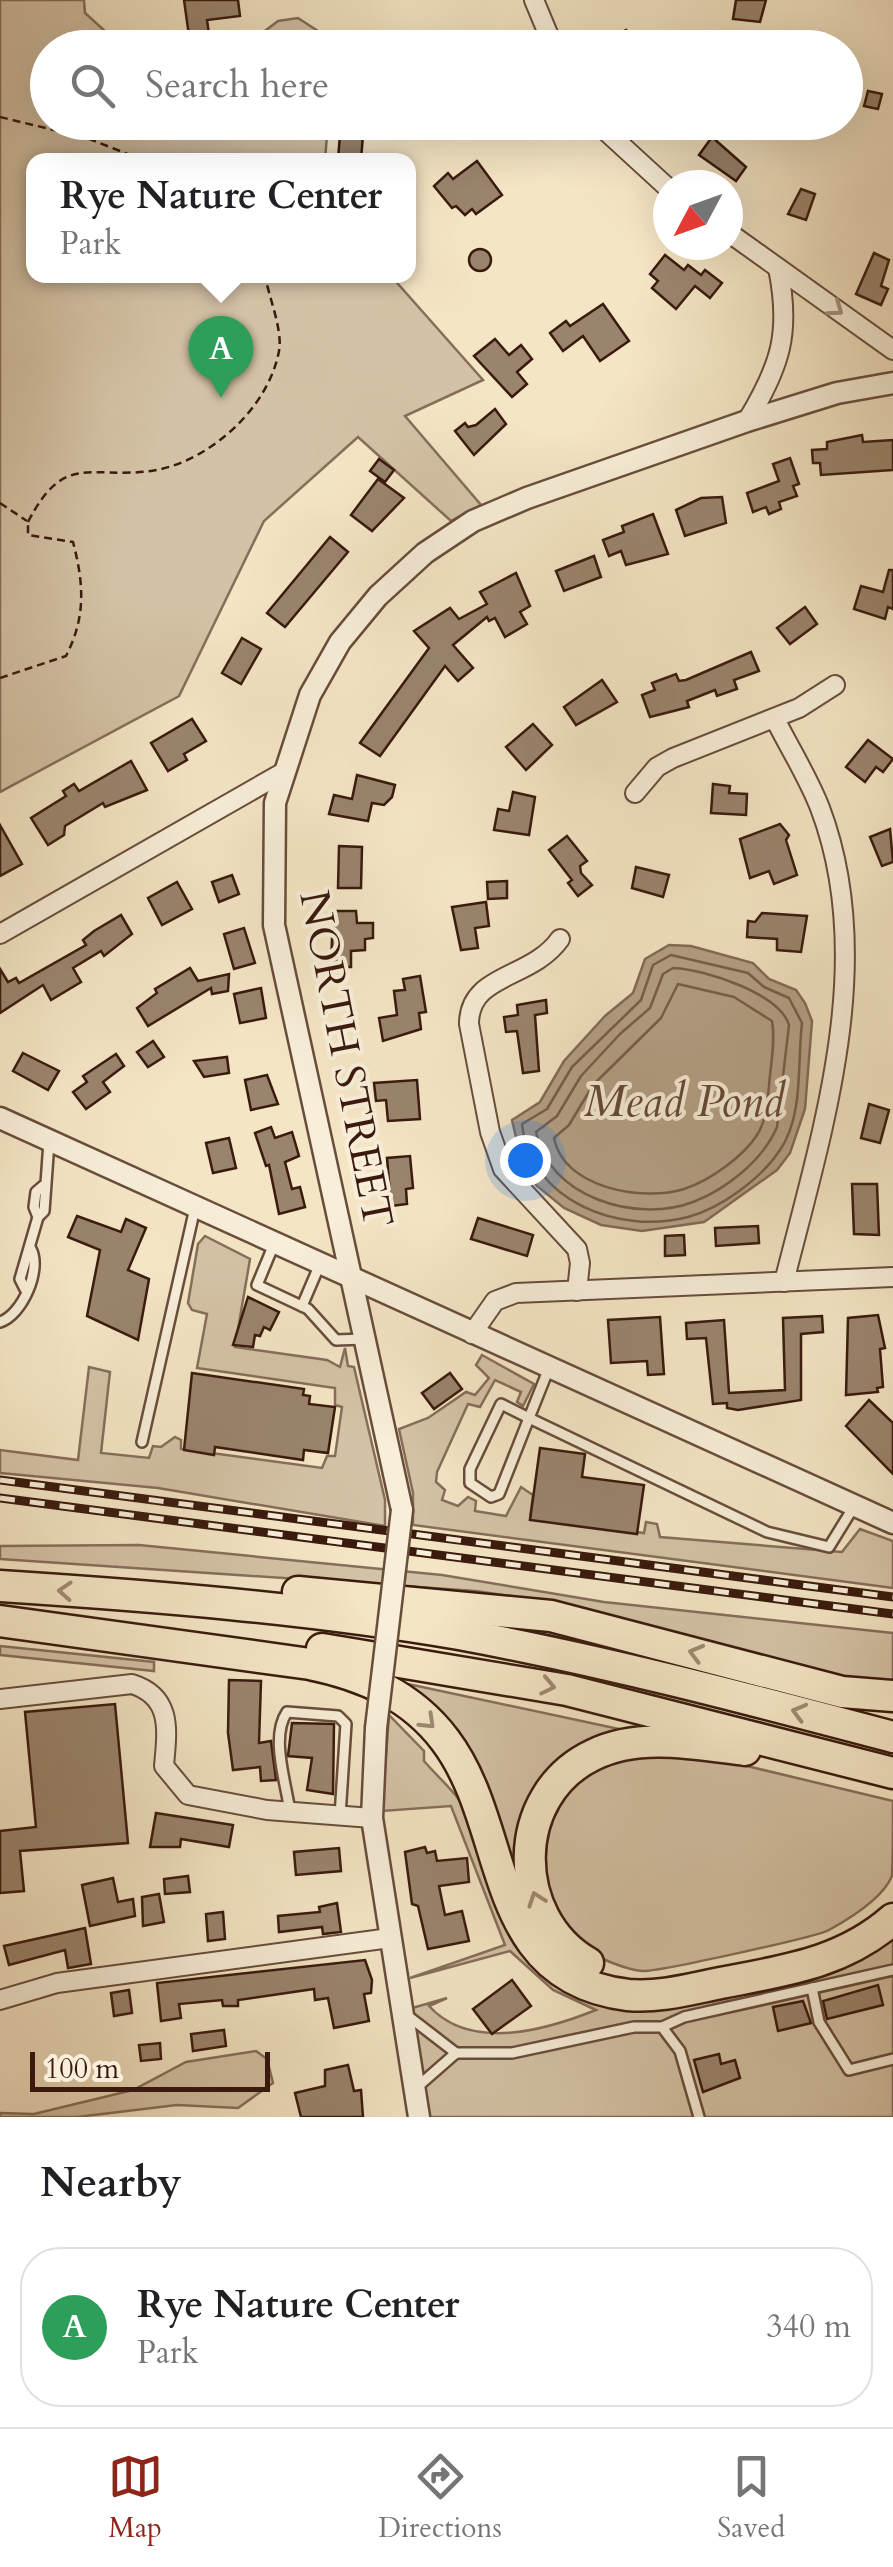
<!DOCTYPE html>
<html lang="en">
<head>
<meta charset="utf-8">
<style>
	:root { --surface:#fff; --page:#f2f2f2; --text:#202124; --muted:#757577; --line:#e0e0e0; --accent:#8f2418 }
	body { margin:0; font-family:Cardo,serif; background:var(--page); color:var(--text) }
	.compass { position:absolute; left:653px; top:170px; width:90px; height:90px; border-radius:50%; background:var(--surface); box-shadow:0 10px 40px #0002; rotate:229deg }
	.scale { position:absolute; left:30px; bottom:25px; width:240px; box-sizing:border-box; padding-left:10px; border:5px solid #391a0d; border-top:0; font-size:28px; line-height:35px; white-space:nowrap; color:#391a0d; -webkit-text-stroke:8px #f8eed9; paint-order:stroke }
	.you { position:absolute; left:525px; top:1160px; width:35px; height:35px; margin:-25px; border:8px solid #fff; border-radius:50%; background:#1a73e8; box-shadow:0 0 0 15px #1a73e833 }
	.badge { display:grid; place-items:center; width:65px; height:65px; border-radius:50%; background:var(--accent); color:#fff; font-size:32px; font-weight:700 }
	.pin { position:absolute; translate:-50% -82px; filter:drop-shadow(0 2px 5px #0008) }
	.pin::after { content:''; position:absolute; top:52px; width:35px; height:30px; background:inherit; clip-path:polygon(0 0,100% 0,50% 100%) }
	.popup { position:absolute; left:26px; top:153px; width:390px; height:130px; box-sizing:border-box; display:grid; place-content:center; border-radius:20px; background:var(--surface); filter:drop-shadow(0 2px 8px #0005); font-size:32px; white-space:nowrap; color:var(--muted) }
	.popup b { font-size:38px; color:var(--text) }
	.popup::after { content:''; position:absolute; left:50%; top:100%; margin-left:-20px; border:20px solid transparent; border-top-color:var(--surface) }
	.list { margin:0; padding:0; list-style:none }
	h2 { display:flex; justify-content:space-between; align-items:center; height:130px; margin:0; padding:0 40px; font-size:42px }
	h2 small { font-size:32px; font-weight:400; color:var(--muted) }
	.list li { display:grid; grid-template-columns:65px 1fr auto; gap:30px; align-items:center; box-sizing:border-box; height:160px; margin:0 20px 20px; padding:0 20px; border:2px solid var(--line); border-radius:40px }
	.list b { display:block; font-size:38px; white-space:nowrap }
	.list p { margin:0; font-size:32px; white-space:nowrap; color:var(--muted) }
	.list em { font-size:32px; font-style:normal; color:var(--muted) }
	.icon { flex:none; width:55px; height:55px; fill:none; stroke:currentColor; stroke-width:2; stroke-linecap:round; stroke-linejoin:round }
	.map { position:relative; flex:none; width:893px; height:2117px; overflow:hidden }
	.search { position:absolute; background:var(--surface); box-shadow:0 10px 40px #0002; left:30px; right:30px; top:30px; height:110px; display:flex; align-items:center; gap:25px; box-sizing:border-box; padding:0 35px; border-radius:55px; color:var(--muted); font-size:38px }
	.sheet { height:310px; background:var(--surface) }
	nav { display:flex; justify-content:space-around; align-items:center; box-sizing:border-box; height:140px; border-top:2px solid var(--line); background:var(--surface); font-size:28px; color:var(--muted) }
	nav a { display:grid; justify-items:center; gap:5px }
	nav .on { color:var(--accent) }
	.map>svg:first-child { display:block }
</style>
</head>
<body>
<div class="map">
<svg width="893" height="2117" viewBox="0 0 893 2117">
	<rect width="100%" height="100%" fill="#f4e5c5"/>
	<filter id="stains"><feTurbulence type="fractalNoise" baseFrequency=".002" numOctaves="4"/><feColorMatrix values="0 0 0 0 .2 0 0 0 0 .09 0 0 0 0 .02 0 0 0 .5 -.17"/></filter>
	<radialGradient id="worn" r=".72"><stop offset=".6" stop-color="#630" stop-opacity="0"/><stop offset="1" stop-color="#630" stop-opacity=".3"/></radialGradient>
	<!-- green -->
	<g fill="#d4c2a6" stroke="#866e5a" stroke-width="2.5">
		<path d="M0 0H84L85 13 106 32 114 47 48 48V122L328 123 325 160H34V276H391L483 380 405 416 481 505 451 521 358 437 264 521 179 696 0 792Z"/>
		<path d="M298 18 324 35 325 46 334 47H244L278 21Z"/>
		<path d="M205 1236 250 1259 235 1347 327 1360 340 1367 345 1348 348 1366 354 1367 385 1500V1526L158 1488 0 1473V1450L78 1460 89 1367 110 1372 101 1453 149 1458 153 1446 161 1447 175 1437 181 1440V1449L322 1468 327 1456H335L342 1407 335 1405V1388L197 1368 207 1314 192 1310 188 1303 198 1244Z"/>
		<path d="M482 1355 534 1384 523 1406 517 1402 521 1392 495 1380 480 1407 468 1404 437 1472 436 1482 445 1490 442 1500 458 1506 468 1497 476 1501 475 1511 506 1516 521 1487 533 1495 530 1519 644 1533 646 1522 657 1524 660 1537 842 1552 860 1529 893 1541V1588L413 1525V1493L399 1429 428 1418 466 1392 475 1395 489 1378 476 1365Z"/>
		<path d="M139 1545 442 1575 604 1602 893 1633V1682L871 1686 543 1601 476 1591 0 1559V1546Z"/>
		<path d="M0 1646 154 1662V1671L0 1655Z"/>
		<path d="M408 1684 647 1735 599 1746 521 1826 553 1957Z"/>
		<path d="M389 1715 424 1751V1761C436 1775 450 1787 460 1801 482 1832 488 1881 502 1917 524 1975 587 2011 648 2010 678 2009 709 2000 739 1994 792 1983 855 1978 893 1935V2117H419L402 2011 447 1998 429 2006C471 2052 546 2030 596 2010L553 1990 510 1951 410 1978 505 1945 451 1806 382 1811Z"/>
		<path d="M639 1754 701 1755 893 1801C893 1821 893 1858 892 1876 883 1898 849 1919 829 1930 817 1937 660 1971 644 1971 630 1971 607 1961 594 1955 534 1929 530 1827 571 1783 589 1763 614 1760 639 1754Z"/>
		<path d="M256 2051 267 2059 273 2083 238 2108 177 2105 77 2117H0V2113L34 2114 133 2090 186 2062Z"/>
	</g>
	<!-- water -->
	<path fill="#b4a086" stroke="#836a56" stroke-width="2.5" d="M669 945 691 946 753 963 769 979 796 990 805 1003 812 1021 805 1109 790 1153 777 1170 704 1222 642 1231 601 1225 564 1208 537 1186 523 1167 512 1120 540 1102 564 1061 605 1016 633 993 645 959Z"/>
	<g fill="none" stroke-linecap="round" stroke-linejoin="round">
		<!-- shore -->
		<g stroke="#765d4a" stroke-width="2.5">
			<path d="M671 955 748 973 764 987 789 998 802 1023C797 1063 804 1115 780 1150 761 1179 721 1208 688 1217 619 1235 530 1201 522 1124L547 1109 572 1067 641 1000 653 965Z"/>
			<path d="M673 968C705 969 780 994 789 1025L777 1127C763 1160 727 1189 693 1202 635 1224 548 1196 536 1132L557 1116 581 1076 620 1034 650 1008 663 974Z"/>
			<path d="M678 984 734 997 772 1021C775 1038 772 1058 770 1075 768 1094 768 1118 757 1135 743 1157 709 1181 684 1189 643 1202 563 1188 554 1138L569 1125 593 1085 661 1018Z"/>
		</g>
	</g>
	<!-- building -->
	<g fill="#9a846d" stroke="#391a0d" stroke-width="2.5">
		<path d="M184 0H238L240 16 207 20 210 41 190 43Z"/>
		<path d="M736 0H766L760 22 733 19Z"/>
		<path d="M626 30 633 48H589L612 38Z"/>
		<path d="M868 91 882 94 878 109 864 106Z"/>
		<path d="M341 122H364L361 160H338Z"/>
		<path d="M712 137 746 167 736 181 699 155Z"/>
		<path d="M477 161 502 195 476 214 472 209 465 215 456 206 452 208 434 186 448 173 453 179Z"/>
		<path d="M801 189 815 194 806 220 788 214Z"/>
		<circle cx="480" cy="260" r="11"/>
		<path d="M874 253 889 260 881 286 888 289 881 305 856 294Z"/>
		<path d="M665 255 684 270 688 265 701 275 705 270 722 283 710 298 695 286 676 309 652 288 658 281 650 274Z"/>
		<path d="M603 304 629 341 600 361 583 336 563 351 550 333 566 321 570 326Z"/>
		<path d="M495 339 509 355 521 345 532 359 517 372 527 384 512 397 474 356Z"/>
		<path d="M495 409 506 424 474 455 455 431 465 423 468 427 476 425Z"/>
		<path d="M862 435 863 442 893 440V470L821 475 820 463H813L812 450 827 449V442Z"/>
		<path d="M790 458 799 484 793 486 797 496 779 502 781 509 769 514 766 507 753 512 747 493 779 481 773 464Z"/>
		<path d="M379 459 394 470 385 482 370 471Z"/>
		<path d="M378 479 404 498 372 531 351 515Z"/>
		<path d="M722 497 726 523 685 536 676 510 701 498Z"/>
		<path d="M653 514 668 554 626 565 621 551 609 556 603 540 624 532 622 526Z"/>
		<path d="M330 537 348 552 285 627 267 613Z"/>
		<path d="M594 556 601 577 564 591 556 571Z"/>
		<path d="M889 570H893V609L888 607 885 619 854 609 861 586 883 592Z"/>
		<path d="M516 573 530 606 520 612 527 624 505 637 495 618 489 621 487 617 453 645 473 668 458 681 445 666 380 756 360 743 429 648 414 631 450 608 459 619 487 604 480 592Z"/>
		<path d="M805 607 817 624 790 644 777 628Z"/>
		<path d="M242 638 261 649 241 684 222 673Z"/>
		<path d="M751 652 759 671 734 680 737 689 717 696 715 690 687 701 689 707 650 717 642 695 655 690 652 683 676 674 679 681 686 680Z"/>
		<path d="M602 680 617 702 576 725 564 707Z"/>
		<path d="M192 719 206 741 184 754 187 760 168 771 151 743Z"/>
		<path d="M533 724 552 745 526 770 506 747Z"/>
		<path d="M868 740 893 759 883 772 876 767 865 782 846 767Z"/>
		<path d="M131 761 147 790 105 807 103 803 65 826 64 835 48 845 31 818 66 796 63 791 74 784 79 791Z"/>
		<path d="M357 775 395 785 392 797 384 805 372 803 368 821 329 814 334 795 352 799Z"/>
		<path d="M713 784 730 786 729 793 747 794 746 815 711 813Z"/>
		<path d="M513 792 535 797 529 835 494 830 498 809 509 811Z"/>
		<path d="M780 824 789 835 786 840 797 875 774 884 769 871 750 878 740 839Z"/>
		<path d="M0 825 22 864 0 876Z"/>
		<path d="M890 829 893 862 882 866 870 837Z"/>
		<path d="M567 836 587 861 580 866 581 873 592 885 578 896 568 883 572 880 549 850Z"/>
		<path d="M339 846 362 847 361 888H338Z"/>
		<path d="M636 867 669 875 663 897 632 888Z"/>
		<path d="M232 875 239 894 219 902 212 882Z"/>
		<path d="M507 881V898L488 899 487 882Z"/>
		<path d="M177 882 192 909 162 925 148 898Z"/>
		<path d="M486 902 489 926 475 928 478 948 461 950 452 907Z"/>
		<path d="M333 911H356L357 923H373V938L365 939V950L351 951V967H331Z"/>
		<path d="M762 913 807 916 801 952 777 950V939L747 937 748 921 755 922Z"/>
		<path d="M121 915 132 934 104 956 101 951 73 968 81 982 51 1000 43 985 0 1013V969L8 982 16 978 19 983 86 945 83 940 94 931Z"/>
		<path d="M244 928 255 963 234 969 224 934Z"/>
		<path d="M190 968 198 981 229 974 228 991 212 994 211 988 148 1026 137 1008 157 993 155 989Z"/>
		<path d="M420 976 426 1012 419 1013 421 1029 383 1041 379 1018 397 1015 394 991 405 990 403 979Z"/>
		<path d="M261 988 266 1018 240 1023 234 994Z"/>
		<path d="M546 1000 547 1013 535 1015 539 1071 523 1073 517 1031 506 1032 504 1017 518 1015 517 1005Z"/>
		<path d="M153 1041 164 1057 148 1067 137 1052Z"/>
		<path d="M23 1053 59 1071 48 1090 13 1071Z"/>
		<path d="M116 1054 124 1066 103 1082 110 1092 86 1109 73 1092 87 1082 83 1076Z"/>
		<path d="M227 1057 229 1073 204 1077 194 1061Z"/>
		<path d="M267 1075 278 1104 251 1110 245 1080Z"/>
		<path d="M417 1080 420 1119 388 1121 386 1100 376 1101 374 1083Z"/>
		<path d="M869 1104 889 1110 880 1143 861 1138Z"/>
		<path d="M271 1127 275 1138 292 1132 299 1156 285 1162 292 1189 300 1187 305 1207 279 1214 269 1165 266 1166 255 1133Z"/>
		<path d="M229 1138 236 1168 213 1173 206 1143Z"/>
		<path d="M410 1156 413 1188 406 1189 407 1204 391 1206 387 1158Z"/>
		<path d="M852 1184H877L879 1235 854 1234Z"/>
		<path d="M77 1216 121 1232 126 1219 146 1228 128 1270 149 1279 138 1340 87 1316 100 1250 68 1237Z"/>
		<path d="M478 1218 533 1235 527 1256 471 1239Z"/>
		<path d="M758 1226 759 1243 716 1246 715 1228Z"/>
		<path d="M684 1235 685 1255 665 1256V1236Z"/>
		<path d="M248 1297 279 1312 270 1330 264 1327 260 1336 255 1335 253 1347 233 1345Z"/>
		<path d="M878 1315 885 1348 880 1349 883 1387 877 1388 878 1392 846 1395 848 1318Z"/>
		<path d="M822 1316 823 1332 801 1334V1400L738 1410 727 1408V1403L713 1404 706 1338 687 1339 686 1323 724 1320 729 1393 785 1390 783 1318Z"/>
		<path d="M660 1317 664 1374 648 1375 647 1361 611 1363 608 1320Z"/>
		<path d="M192 1373 304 1389 303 1395 310 1396 309 1404 335 1407 328 1453 304 1450 303 1460 215 1447 214 1455 184 1450Z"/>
		<path d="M450 1373 462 1389 434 1409 422 1393Z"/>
		<path d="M869 1400 893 1423V1474L846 1426Z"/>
		<path d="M540 1448 585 1454 582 1477 644 1485 637 1534 530 1520Z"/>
		<path d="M229 1680 261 1681 259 1743 271 1741 276 1780 261 1781 260 1767 233 1770 228 1733Z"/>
		<path d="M115 1704 128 1843 20 1851 24 1891 0 1893V1831L36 1827 25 1712Z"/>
		<path d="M292 1723 334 1724 333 1794 307 1790 312 1758 288 1756Z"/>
		<path d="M156 1813 233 1825 229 1847 181 1839 180 1847H150Z"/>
		<path d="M425 1847 427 1853 435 1851 437 1861 467 1858 469 1882 439 1886 445 1915 462 1911 469 1941 428 1949 418 1906 412 1904 405 1852Z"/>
		<path d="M339 1848 341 1871 296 1875 294 1852Z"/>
		<path d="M188 1876 190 1892 165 1894 164 1879Z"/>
		<path d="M113 1878 118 1902 133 1899 135 1916 90 1926 82 1885Z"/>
		<path d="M159 1894 164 1922 143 1926 142 1897Z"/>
		<path d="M337 1903 341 1932 323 1934 322 1927 279 1932 278 1916 320 1912 319 1907Z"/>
		<path d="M223 1912 225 1939 208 1941 206 1914Z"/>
		<path d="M85 1928 91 1964 68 1968 65 1950 9 1965 4 1946Z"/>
		<path d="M365 1960 372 1980 371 1993 364 1994 369 2021 334 2028 328 1998 315 2000 314 1989 238 2000V2006H223L222 2000 179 2004 181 2018 161 2021 157 1983Z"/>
		<path d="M512 1980 531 2006 492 2034 473 2009Z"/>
		<path d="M878 1985 883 2005 827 2019 823 2001Z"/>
		<path d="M129 1990 132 2013 114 2016 111 1993Z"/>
		<path d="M803 2001 811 2023 778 2031 773 2007Z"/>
		<path d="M224 2030 226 2046 193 2051 191 2034Z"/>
		<path d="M160 2043 161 2059 141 2061 139 2045Z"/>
		<path d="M719 2054 721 2064 735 2060 740 2078 703 2092 694 2060Z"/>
		<path d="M348 2065 354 2091 361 2090 363 2117H301L295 2093 325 2086V2070Z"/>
	</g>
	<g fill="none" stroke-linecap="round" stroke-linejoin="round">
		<defs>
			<g id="service">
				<path d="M38 1217 34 1207 36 1192 43 1186"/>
				<path d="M274 1244 257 1285 308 1309 336 1340 364 1339"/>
				<path d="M25 1289 20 1279 38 1217 44 1211 49 1142"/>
				<path d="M302 1306 320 1264"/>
				<path d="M0 1322C22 1315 42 1270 31 1249"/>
				<path d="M549 1368 529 1418 767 1532 829 1547 853 1508"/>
				<path d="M501 1404 529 1418 499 1494 491 1497 470 1483V1469Z"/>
				<path d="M142 1442 195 1208"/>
				<path d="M290 1812C286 1782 270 1737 287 1712L338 1716 346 1724 340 1816"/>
				<path d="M812 1988 819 2022 849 2070 893 2059"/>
				<path d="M408 2016 456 2053 416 2088"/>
				<path d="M662 2027 684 2017 893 1970"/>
				<path d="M456 2053H512L634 2027H662L680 2051 699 2117"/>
			</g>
			<g id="minor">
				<path d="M534 0 554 48"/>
				<path d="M596 122 668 188"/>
				<path d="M728 232 893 350"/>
				<path d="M747 421C781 365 791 332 778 268"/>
				<path d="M775 719C790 749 808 777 820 808 878 961 822 1131 784 1282"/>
				<path d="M635 793 657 767 673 758 799 708 835 685"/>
				<path d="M0 934 282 773"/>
				<path d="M560 939C531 980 469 973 469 1024L490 1132 503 1169 577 1249 580 1263 577 1291"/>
				<path d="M472 1334 495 1301 516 1293 893 1277"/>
				<path d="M0 1699 132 1684C173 1697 167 1731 164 1766L188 1795 267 1810 372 1818"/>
				<path d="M0 2000 57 1983 390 1938"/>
			</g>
			<g id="tertiary">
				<path d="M0 1118 893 1523"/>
				<path d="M402 1510 274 925 275 803 310 695 340 642 378 596 425 553 473 521 527 498 747 421 837 393 893 383"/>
				<path d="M376 1728 372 1818 419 2117"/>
			</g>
			<g id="motorway">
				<path d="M0 1586C153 1596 307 1608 459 1634 606 1661 749 1699 893 1737"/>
				<path d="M298 1592 551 1616 842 1692 893 1696"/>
				<path d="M0 1621 310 1664C364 1675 412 1696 445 1740 512 1828 484 1978 628 1995 661 1998 694 1988 726 1982 788 1970 844 1962 893 1919"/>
				<path d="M322 1649 567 1690 893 1773"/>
				<path d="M588 1963C510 1918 509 1795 593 1755 639 1732 696 1744 745 1750"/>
			</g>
		</defs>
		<!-- service casing -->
		<use href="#service" stroke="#684d3b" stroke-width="14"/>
		<!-- minor casing -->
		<use href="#minor" stroke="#684d3b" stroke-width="22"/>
		<!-- tertiary casing -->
		<use href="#tertiary" stroke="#684d3b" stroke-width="25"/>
		<!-- motorway casing -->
		<use href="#motorway" stroke="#391a0d" stroke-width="35"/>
		<!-- path -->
		<g stroke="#391a0d" stroke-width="2.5" stroke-dasharray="8 5" stroke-linecap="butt">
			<path d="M0 117 87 138 143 160"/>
			<path d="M0 503 27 521"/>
			<path d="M28 522C64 452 89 479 151 471 207 463 268 410 279 351 283 331 269 297 265 276"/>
			<path d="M0 678 66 656C86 617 84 584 73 542L28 535V523"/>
		</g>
		<!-- service -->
		<use href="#service" stroke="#f8eed9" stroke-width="9"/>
		<!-- minor -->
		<use href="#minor" stroke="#f8eed9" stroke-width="18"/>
		<!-- tertiary -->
		<use href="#tertiary" stroke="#f8eed9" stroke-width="20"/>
		<!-- motorway -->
		<use href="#motorway" stroke="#f4e5c5" stroke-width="30"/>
		<defs>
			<g id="rail">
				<path d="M0 1480 893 1597"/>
				<path d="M0 1498 893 1614"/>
			</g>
		</defs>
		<!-- rail casing -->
		<use href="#rail" stroke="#391a0d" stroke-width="9"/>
		<!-- rail -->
		<use href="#rail" stroke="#f8eed9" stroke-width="5" stroke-dasharray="15" stroke-linecap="butt"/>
		<defs>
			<path id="tertiary-bridge" d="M376 1728 402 1510"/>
		</defs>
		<!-- tertiary-bridge casing -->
		<use href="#tertiary-bridge" stroke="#684d3b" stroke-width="25" stroke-linecap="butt"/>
		<!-- tertiary-bridge -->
		<use href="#tertiary-bridge" stroke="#f8eed9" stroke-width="20"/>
	</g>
	<!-- one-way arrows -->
	<defs><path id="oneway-chevron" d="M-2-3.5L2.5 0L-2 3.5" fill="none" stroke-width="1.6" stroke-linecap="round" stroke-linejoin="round" transform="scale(2.5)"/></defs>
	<use stroke="#a28f7d" href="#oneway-chevron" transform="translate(836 309) rotate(36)"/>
	<g stroke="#a08a72">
		<use href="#oneway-chevron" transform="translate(65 1591) rotate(-176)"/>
		<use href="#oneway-chevron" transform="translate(696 1653) rotate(-165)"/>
		<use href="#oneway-chevron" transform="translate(548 1686) rotate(12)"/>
		<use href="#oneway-chevron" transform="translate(799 1712) rotate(-165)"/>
		<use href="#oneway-chevron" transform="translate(428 1722) rotate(44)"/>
		<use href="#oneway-chevron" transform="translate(536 1899) rotate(-109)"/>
	</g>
	<g text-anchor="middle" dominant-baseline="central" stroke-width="8" stroke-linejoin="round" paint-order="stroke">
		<!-- street labels -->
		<g font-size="42" fill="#391a0d" stroke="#f8eed9">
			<text transform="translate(346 1059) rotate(79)">NORTH STREET</text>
		</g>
		<!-- water labels -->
		<g font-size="45" font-style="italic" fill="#644937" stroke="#f8eed9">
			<text x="684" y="1101">Mead Pond</text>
		</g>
	</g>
	<rect width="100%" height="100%" filter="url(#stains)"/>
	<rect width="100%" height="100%" fill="url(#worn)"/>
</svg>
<svg class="compass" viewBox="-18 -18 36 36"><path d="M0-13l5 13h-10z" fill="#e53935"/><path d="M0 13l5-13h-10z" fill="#757577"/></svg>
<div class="scale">100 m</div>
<div class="you"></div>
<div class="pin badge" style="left:221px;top:398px;background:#2e9e5b">A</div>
<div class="popup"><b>Rye Nature Center</b>Park</div>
<div class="search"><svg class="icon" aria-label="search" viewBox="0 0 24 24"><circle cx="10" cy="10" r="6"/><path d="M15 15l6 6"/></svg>Search here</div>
</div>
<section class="sheet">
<h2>Nearby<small></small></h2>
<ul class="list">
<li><span class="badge" style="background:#2e9e5b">A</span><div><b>Rye Nature Center</b><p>Park</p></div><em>340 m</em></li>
</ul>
</section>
<nav>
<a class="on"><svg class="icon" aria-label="map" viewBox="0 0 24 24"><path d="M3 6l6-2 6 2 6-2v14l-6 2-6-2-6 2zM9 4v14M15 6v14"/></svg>Map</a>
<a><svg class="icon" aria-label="directions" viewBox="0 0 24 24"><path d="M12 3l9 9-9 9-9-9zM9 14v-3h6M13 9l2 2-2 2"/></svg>Directions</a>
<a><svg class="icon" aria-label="saved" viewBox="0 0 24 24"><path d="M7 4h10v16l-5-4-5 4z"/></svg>Saved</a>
</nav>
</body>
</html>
